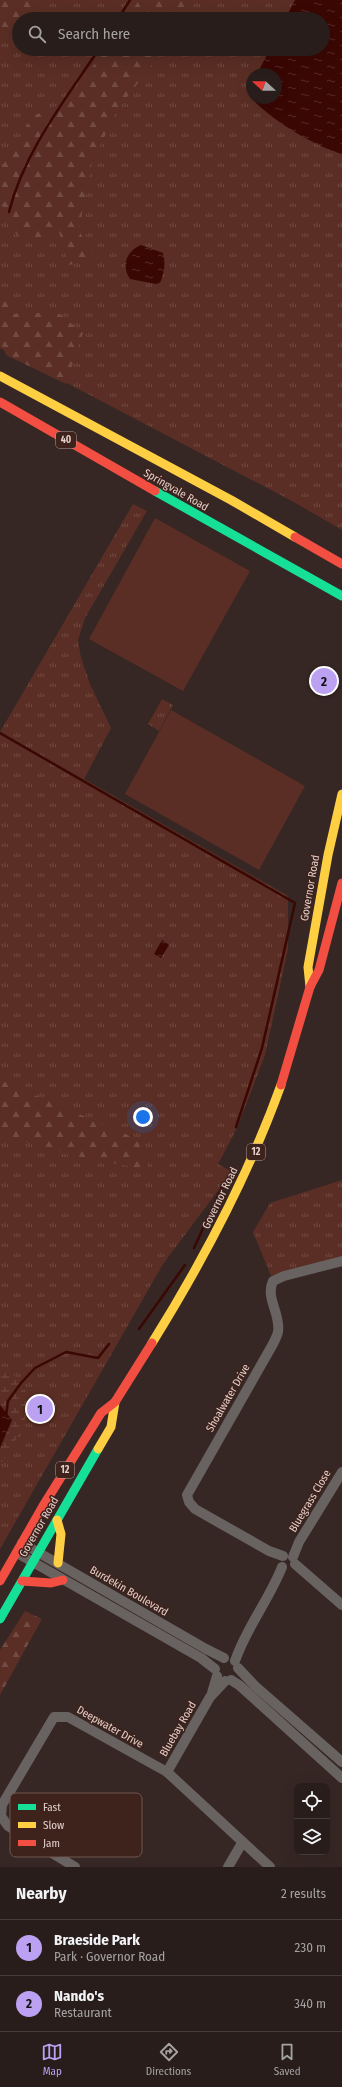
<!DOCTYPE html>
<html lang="en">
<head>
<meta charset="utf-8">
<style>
	:root { --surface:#281d1b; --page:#342a28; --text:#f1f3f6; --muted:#a5a2a3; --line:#443b3a; --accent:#bca0f2 }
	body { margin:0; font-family:"Fira Sans Condensed",sans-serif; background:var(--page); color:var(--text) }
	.controls { position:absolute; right:12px; bottom:12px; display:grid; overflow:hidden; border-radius:8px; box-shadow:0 4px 16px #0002 }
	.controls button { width:36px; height:36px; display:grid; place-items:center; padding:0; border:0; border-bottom:1px solid var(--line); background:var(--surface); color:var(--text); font:20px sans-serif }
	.compass { position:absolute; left:246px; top:68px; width:36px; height:36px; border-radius:50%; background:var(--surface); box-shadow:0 4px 16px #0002; rotate:291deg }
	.you { position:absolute; left:143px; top:1117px; width:14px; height:14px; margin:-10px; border:3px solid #fff; border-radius:50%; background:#1a73e8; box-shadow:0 0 0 6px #1a73e833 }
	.badge { display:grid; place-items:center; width:26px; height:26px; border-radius:50%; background:var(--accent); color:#111; font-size:13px; font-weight:700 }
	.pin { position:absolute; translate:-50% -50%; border:2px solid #fff; box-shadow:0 1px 4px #0006 }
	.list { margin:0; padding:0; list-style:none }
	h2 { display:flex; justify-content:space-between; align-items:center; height:52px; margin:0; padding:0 16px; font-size:17px }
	h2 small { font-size:13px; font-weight:400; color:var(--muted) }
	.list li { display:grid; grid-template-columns:26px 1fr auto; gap:12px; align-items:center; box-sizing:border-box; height:56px; padding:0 16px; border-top:1px solid var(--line) }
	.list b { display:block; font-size:15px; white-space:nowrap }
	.list p { margin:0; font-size:13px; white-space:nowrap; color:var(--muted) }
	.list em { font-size:13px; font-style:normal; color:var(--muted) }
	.icon { flex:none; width:22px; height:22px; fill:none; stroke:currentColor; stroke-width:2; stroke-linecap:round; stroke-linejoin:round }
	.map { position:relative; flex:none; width:342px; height:1867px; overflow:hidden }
	.search { position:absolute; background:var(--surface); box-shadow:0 4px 16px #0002; left:12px; right:12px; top:12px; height:44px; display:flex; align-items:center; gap:10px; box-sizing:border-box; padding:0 14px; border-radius:22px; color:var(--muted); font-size:15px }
	.sheet { height:164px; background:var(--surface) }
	nav { display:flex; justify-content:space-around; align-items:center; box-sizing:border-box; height:56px; border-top:1px solid var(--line); background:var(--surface); font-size:11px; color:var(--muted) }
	nav a { display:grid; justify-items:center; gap:2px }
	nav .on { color:var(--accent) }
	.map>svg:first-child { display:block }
</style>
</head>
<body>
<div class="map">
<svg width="342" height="1867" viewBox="0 0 342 1867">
	<defs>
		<pattern id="grass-tufts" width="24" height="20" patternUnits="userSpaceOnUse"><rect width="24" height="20" fill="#5a2e24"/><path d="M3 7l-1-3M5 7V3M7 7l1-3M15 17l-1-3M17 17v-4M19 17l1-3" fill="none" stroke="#724b42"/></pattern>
		<pattern id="forest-firs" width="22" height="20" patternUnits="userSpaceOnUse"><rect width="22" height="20" fill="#5a2e24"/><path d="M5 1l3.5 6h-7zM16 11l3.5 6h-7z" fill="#724b42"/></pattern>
		<pattern id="wetland-marsh" width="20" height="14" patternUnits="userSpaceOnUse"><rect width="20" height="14" fill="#5a2e24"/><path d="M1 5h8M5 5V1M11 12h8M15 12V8" fill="none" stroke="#724b42"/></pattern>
		<pattern id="water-ripples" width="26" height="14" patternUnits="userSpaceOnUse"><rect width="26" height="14" fill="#3b0703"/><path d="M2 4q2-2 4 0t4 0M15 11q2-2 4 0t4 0" fill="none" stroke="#572a26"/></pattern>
	</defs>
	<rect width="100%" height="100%" fill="#362724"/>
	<!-- grass -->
	<g fill="url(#grass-tufts)" fill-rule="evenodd">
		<path d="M0 0H342V530L292 501 0 348ZM19 19H323V49H19ZM252 74H276V98H252Z"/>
		<path d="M133 504 147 511 85 618 78 640 81 658 90 684 111 728 84 779 288 896V949L265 1055 237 1128 218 1164 232 1172 163 1264 0 1549V732Z"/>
		<path d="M162 699 173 705 159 731 148 724Z"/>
		<path d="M342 1180V1256L271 1276 253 1232 270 1203Z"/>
	</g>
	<!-- forest -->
	<g fill="url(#forest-firs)">
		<path d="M0 0H40L49 10 43 19H19V41L0 40Z"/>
		<path d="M139 0H188L179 19H127Z"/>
		<path d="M106 49H164L118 109 92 162 79 230 94 259 69 265 59 232 24 242 4 220 1 168 33 116 65 102Z"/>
		<path d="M0 290 15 314 57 312 83 333 66 384 6 355 0 340Z"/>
		<path d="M0 1080 137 1139 149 1170 66 1154 0 1134Z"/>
		<path d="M25 1611 42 1619 0 1695V1650Z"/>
	</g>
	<!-- wetland -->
	<path fill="url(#wetland-marsh)" d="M0 1366 18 1378 32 1403 11 1450 0 1464V1448L12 1420 0 1405Z"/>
	<!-- pitch -->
	<g fill="#5a2e24">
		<path d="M155 518 250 571 183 691 89 639Z"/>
		<path d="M171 710 305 786 259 870 125 794Z"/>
	</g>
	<!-- water -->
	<g fill="url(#water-ripples)">
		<path d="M295 0H342V154C312 145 273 121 252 99V87V98H276V74H257L270 49H323V19H285Z"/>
		<path d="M141 245 163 253C166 264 164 273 160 283L156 284 130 279C121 266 126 251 141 245Z"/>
		<path d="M162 940 169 945 161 958 154 954Z"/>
		<path d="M0 1405 12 1420 0 1448Z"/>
	</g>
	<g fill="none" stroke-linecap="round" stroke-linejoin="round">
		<!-- stream -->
		<g stroke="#3b0703" stroke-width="2.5">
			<path d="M118 19 130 0"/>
			<path d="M9 212C24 152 65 100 99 49"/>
			<path d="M0 733 295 903 262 1048 236 1127"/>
			<path d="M194 1248 223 1185"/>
			<path d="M139 1329 185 1265"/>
			<path d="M6 1416 8 1401 21 1383 35 1368 66 1352 98 1358 109 1344"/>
		</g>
		<!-- street -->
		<g stroke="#686260" stroke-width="10">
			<path d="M22 1543 206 1649 224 1658"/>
			<path d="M17 1553 201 1658 215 1669"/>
			<path d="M283 1556 269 1551 195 1509 189 1502 187 1495 273 1344C275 1340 277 1336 278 1332 281 1314 265 1298 273 1281L284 1276 342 1261"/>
			<path d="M293 1557 299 1542 342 1472"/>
			<path d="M295 1564 342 1605"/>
			<path d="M235 1661C246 1628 269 1600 282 1567"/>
			<path d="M238 1668 255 1686 342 1762"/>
			<path d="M231 1680 239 1685 342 1778"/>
			<path d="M212 1693 217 1676"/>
			<path d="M167 1772 210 1697 225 1681"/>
			<path d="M75 1867 8 1826 1 1816 2 1805 54 1717H68L167 1772 270 1867"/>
			<path d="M228 1867 242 1843"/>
		</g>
		<!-- fast -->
		<g stroke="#16e098" stroke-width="9">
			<path d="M155 491 342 596"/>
			<path d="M0 1619 98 1449"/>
		</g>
		<!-- slow -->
		<g stroke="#ffcf43" stroke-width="9">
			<path d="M0 376 231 500 295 537"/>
			<path d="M310 987 308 967 328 855 342 794"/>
			<path d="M152 1343C203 1261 248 1177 281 1085"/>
			<path d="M98 1449 111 1427 115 1402"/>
			<path d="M57 1520 61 1534 58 1563"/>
		</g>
		<!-- jam -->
		<g stroke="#f24e42" stroke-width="9">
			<path d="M0 402 155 491"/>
			<path d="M295 537 342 564"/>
			<path d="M281 1085 310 987 319 970 342 883"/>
			<path d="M0 1581 43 1506 101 1413 115 1402 152 1343"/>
			<path d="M22 1581 51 1583 63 1580"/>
		</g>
	</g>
	<g text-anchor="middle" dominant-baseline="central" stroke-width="3" stroke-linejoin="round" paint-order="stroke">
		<!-- shield labels -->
		<g fill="#3e221c" stroke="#b29c96" stroke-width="1">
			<rect x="56" y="432" width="20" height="16" rx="3"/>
			<rect x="247" y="1144" width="18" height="16" rx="3"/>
			<rect x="56" y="1462" width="18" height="16" rx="3"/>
		</g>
		<g font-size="10" font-weight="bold" fill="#e3d0cb">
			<text x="66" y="440">40</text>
			<text x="256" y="1152">12</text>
			<text x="65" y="1470">12</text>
		</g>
		<!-- street labels -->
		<g font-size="11" fill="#e3d0cb" stroke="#3e221c">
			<text transform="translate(176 490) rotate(30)">Springvale Road</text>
			<text transform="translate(310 888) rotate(-80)">Governor Road</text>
			<text transform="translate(220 1198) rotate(-64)">Governor Road</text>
			<text transform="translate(228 1398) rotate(-60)">Shoalwater Drive</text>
			<text transform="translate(310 1501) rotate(-59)">Bluegrass Close</text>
			<text transform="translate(39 1527) rotate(-60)">Governor Road</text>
			<text transform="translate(129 1591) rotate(30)">Burdekin Boulevard</text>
			<text transform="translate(110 1727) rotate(29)">Deepwater Drive</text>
			<text transform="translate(178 1729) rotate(-60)">Bluebay Road</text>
		</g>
	</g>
	<!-- legend -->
	<rect x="10" y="1793" width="132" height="64" rx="6" fill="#3e221c" stroke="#705651" stroke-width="1"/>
	<rect x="18" y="1804" width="18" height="6" fill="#16e098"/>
	<rect x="18" y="1822" width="18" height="6" fill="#ffcf43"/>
	<rect x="18" y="1840" width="18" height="6" fill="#f24e42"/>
	<g font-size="11" fill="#e3d0cb">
		<text x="43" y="1811">Fast</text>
		<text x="43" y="1829">Slow</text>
		<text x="43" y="1847">Jam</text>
	</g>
</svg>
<div class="controls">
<button><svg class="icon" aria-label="locate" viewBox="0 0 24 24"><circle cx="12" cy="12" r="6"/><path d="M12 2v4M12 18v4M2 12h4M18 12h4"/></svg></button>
<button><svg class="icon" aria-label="layers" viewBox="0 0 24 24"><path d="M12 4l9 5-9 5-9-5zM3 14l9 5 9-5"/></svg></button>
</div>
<svg class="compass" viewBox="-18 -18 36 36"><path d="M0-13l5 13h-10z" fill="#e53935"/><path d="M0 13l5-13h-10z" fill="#a5a2a3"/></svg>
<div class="you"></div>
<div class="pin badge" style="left:40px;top:1409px">1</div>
<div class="pin badge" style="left:324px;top:681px">2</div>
<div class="search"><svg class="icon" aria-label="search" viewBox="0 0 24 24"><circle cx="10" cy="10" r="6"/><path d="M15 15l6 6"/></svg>Search here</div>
</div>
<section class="sheet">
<h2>Nearby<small>2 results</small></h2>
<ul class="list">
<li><span class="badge">1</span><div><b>Braeside Park</b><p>Park · Governor Road</p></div><em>230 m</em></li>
<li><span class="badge">2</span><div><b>Nando's</b><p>Restaurant</p></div><em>340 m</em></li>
</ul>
</section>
<nav>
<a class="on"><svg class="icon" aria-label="map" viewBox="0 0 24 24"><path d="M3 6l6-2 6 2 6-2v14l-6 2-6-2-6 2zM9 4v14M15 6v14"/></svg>Map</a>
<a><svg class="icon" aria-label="directions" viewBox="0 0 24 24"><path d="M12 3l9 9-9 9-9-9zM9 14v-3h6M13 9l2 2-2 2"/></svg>Directions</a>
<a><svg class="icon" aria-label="saved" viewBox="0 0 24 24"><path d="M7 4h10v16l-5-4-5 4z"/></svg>Saved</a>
</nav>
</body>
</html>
